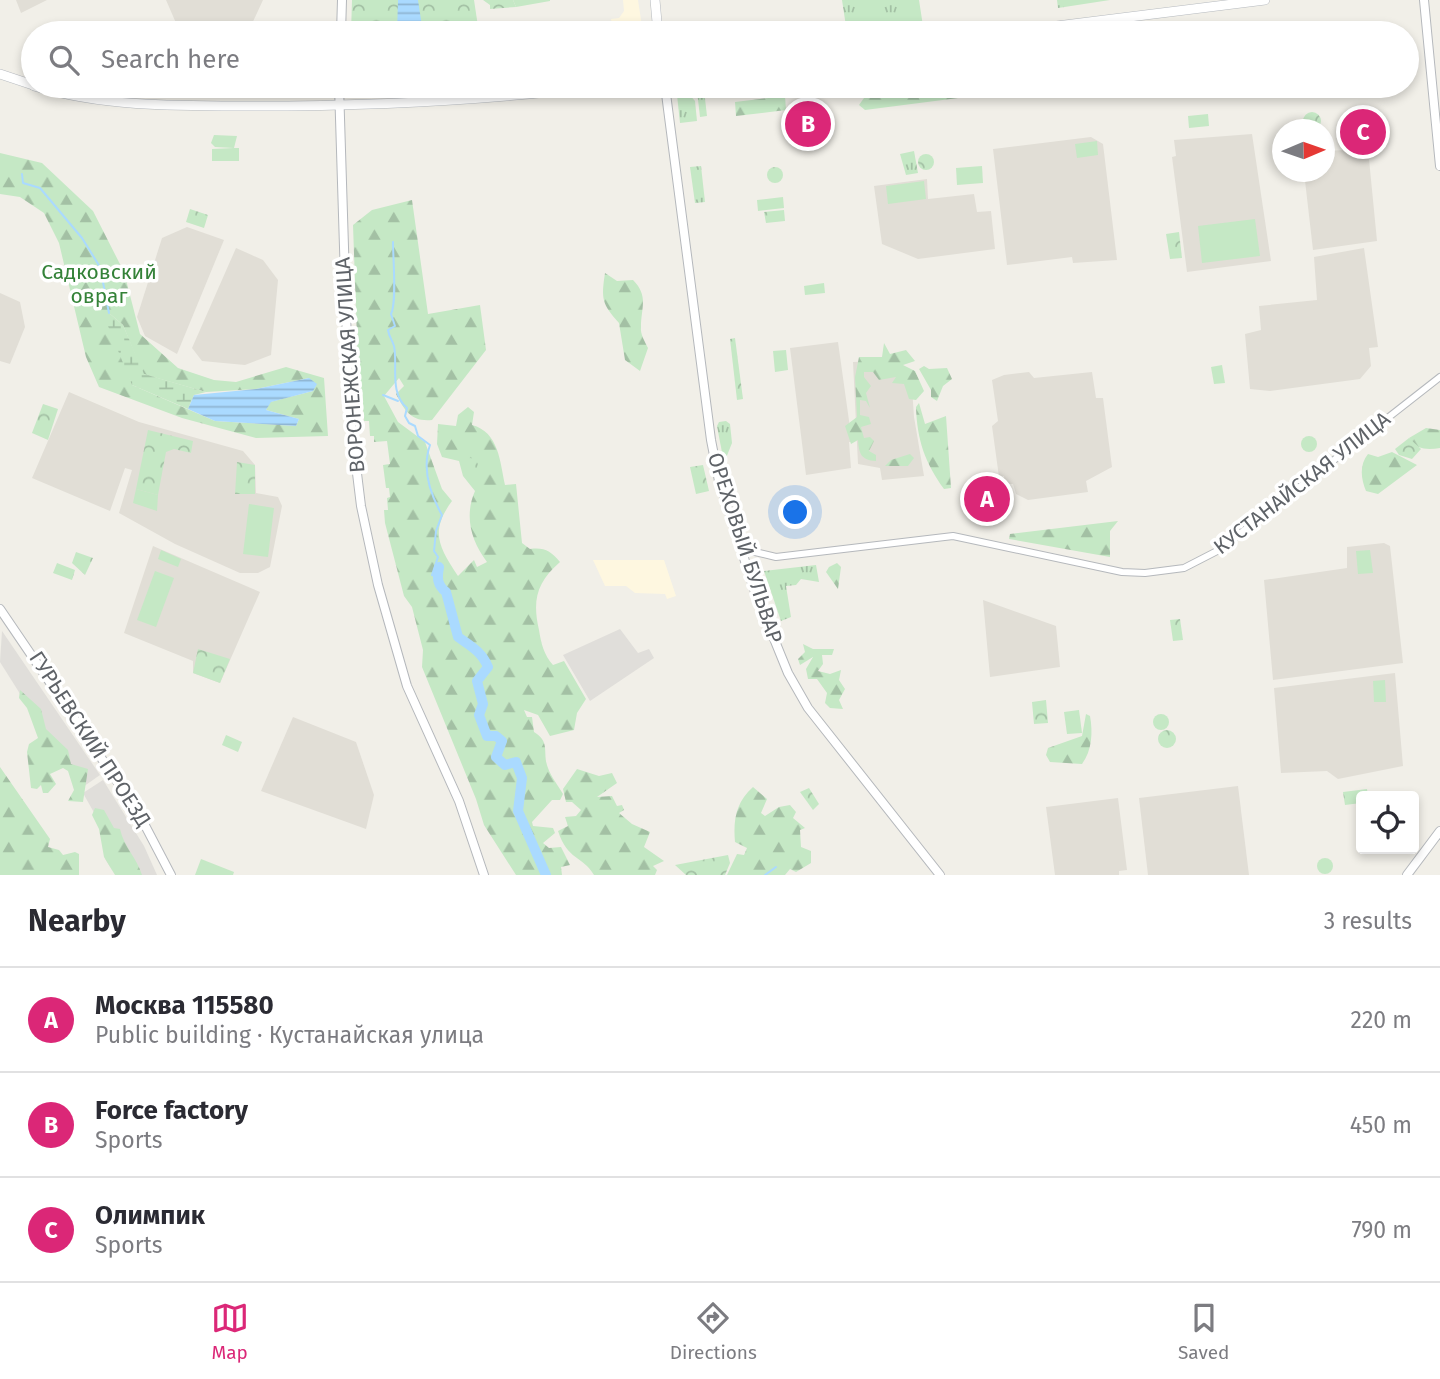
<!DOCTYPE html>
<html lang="en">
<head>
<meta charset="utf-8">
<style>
	:root { --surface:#fff; --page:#f7f7f7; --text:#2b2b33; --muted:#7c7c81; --line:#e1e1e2; --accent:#db2777 }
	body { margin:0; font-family:"Fira Sans",sans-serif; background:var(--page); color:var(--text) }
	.controls { position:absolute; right:21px; bottom:21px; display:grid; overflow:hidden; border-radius:7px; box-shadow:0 4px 10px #0003 }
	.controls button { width:63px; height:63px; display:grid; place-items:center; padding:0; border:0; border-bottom:2px solid var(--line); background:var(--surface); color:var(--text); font:35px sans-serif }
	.compass { position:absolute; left:1272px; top:119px; width:63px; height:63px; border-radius:50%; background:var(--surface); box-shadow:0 4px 10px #0003; rotate:88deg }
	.you { position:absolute; left:796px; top:513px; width:24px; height:24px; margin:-18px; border:5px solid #fff; border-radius:50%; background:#1a73e8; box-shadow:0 0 0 10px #1a73e833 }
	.badge { display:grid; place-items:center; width:46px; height:46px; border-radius:50%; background:var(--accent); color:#fff; font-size:23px; font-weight:700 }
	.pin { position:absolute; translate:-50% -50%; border:4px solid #fff; box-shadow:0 2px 7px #0006 }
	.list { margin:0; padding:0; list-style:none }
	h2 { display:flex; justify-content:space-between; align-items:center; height:91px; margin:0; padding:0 28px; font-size:30px }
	h2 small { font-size:23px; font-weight:400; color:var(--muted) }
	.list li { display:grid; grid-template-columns:46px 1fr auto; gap:21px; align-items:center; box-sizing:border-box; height:105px; padding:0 28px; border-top:2px solid var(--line) }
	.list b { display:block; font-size:26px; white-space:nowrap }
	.list p { margin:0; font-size:23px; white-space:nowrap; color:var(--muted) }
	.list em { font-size:23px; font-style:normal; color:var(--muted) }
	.icon { flex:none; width:38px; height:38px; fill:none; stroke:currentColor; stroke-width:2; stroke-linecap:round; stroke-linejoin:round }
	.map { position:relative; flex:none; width:1440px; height:875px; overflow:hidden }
	.search { position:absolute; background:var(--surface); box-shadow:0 4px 10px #0003; left:21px; right:21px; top:21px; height:77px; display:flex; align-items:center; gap:18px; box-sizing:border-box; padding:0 24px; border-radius:38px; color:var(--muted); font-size:26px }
	.sheet { height:406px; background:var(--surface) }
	nav { display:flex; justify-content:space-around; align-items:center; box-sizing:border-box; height:98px; border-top:2px solid var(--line); background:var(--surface); font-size:19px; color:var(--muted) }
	nav a { display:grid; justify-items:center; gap:4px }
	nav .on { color:var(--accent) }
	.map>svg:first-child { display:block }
</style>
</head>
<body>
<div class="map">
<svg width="1440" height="875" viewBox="0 0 1440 875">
	<defs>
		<pattern id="grass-tufts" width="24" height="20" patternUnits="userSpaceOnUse" patternTransform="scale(1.75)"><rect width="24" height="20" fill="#c5e8c5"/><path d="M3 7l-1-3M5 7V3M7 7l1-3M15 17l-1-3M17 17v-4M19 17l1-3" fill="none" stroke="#a3c0a4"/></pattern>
		<pattern id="forest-firs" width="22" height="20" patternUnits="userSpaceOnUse" patternTransform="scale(1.75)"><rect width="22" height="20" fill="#c5e8c5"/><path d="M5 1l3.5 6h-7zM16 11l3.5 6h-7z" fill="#a3c0a4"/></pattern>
		<pattern id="wetland-marsh" width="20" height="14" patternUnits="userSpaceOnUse" patternTransform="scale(1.75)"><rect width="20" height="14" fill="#c5e8c5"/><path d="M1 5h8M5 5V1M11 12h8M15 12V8" fill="none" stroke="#a3c0a4"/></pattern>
		<pattern id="park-crowns" width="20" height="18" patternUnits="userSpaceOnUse" patternTransform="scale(1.75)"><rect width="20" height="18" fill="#c5e8c5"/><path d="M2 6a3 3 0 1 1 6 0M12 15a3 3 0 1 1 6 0" fill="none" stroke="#a3c0a4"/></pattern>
		<pattern id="water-rules" width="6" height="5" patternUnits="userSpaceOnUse" patternTransform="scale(1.75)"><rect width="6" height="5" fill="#aadaff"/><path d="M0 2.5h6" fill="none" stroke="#8eb4d2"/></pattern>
	</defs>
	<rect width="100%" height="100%" fill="#f1efe8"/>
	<!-- commercial -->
	<g fill="#fef7e0">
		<path d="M623 0H638L643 33H613L611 19 619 18 624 11Z"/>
		<path d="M593 560H664L676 596 667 599 665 594 635 593 626 586H605Z"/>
	</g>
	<!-- industrial -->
	<g fill="#e0deda">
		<path d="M620 629 638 653 649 649 654 658 590 701 563 655Z"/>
		<path d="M2 631 100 775 80 789 0 662Z"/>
		<path d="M103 780 144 846 157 875H129L83 793Z"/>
	</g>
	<!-- education -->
	<g fill="#e1ded6">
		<path d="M16 0H47L21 13Z"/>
		<path d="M166 0H263L250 28 234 33H189L185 21 176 23Z"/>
		<path d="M1252 134 1271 261 1187 272 1172 157 1176 156 1174 140Z"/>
		<path d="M1091 137 1103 144 1117 260 1073 263 1072 257 1007 265 993 149Z"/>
		<path d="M1368 149 1377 241 1313 250 1304 172H1324L1325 151Z"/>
		<path d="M927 179 928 199 974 194 977 212 991 211 995 249 918 259 882 244 874 186Z"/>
		<path d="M187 227 224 240 177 354 145 336 137 317 162 238Z"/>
		<path d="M236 248 263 260 278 280 271 355 245 365 202 361 192 348Z"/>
		<path d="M1364 248 1378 347 1369 348 1371 366 1360 379 1270 391 1250 389 1245 334 1261 330 1259 306 1317 300 1314 257Z"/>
		<path d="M0 293 20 302 25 327 10 364 0 361Z"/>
		<path d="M838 342 852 442H849L851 468 806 475 790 348Z"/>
		<path d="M877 361 911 373 914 417 924 476 882 480 880 468 858 464 853 362Z"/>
		<path d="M1029 372 1034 378 1092 372 1096 398H1103L1112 467 1086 481 1088 492 1028 500 1016 494 1013 484H1005L1004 476 999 477 992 426 998 421 992 380 1004 375Z"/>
		<path d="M69 392 139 422 243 451 255 465 256 493 278 497 282 506 270 567 258 573H240L175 544 119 513 132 470 125 468 110 511 32 478Z"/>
		<path d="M1384 543 1390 546 1403 663 1273 680 1264 580 1347 568V547Z"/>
		<path d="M153 546 260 592 220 683 193 673V661L124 633Z"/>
		<path d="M983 600 1056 626 1060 667 990 677Z"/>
		<path d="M1395 673 1403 766 1338 779 1327 771 1281 773 1274 688Z"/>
		<path d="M293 717 356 742 374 795 366 829 261 791Z"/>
		<path d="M1238 786 1249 875H1148L1139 798Z"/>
		<path d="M1118 798 1127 870 1119 871V875H1055L1046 807Z"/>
	</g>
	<!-- grass -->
	<g fill="url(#grass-tufts)">
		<path d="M842 0H919L923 26 847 33Z"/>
		<path d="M1057 0H1110L1058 8Z"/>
		<path d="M704 90 707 116 700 117 697 91Z"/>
		<path d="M688 93 695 101 697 121 680 123 677 95Z"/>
		<path d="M914 151 918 173 906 175 900 154Z"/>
		<path d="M701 166 705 202 695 203 690 167Z"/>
		<path d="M726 421 730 424 732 443 724 463 717 426 719 422Z"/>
		<path d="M816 565 819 582 801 579 796 585 786 586 791 617 781 621 764 571Z"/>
	</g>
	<!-- forest -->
	<g fill="url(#forest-firs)" fill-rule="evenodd">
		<path d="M962 86H1002V89L997 93 865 110 859 105 864 98Z"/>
		<path d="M1082 86H1168L1073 98 1072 87Z"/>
		<path d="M785 96 786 110 736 116 735 102Z"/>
		<path d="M0 153 42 163 93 211 124 272 140 334 178 368 214 380 236 382 286 367 324 378 328 436 256 438 182 418 99 387 86 357 59 243 44 213 20 197 0 194ZM109 313 123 325 143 374 206 392 256 389 309 378 313 391 270 402 266 410 299 419 296 426 215 421 132 385Z"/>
		<path d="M412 200 428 314 480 305 486 350 432 420C411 422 405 411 396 394L404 386 399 378 384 396 398 422 425 442 442 489 452 501C430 531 438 546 458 576L474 560 477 567 487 562C471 541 464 516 475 491L463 476 459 461 442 457 437 444 438 424 456 426 458 415 468 407 474 412 472 425C499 432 500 462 505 485L516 484 522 543 530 549C544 547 551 551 560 562 537 582 532 600 539 630 541 643 544 655 553 665L564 661 586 699 577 713 574 730 550 736 538 715 524 710 527 717H532L534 732C551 742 542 753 548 768 551 777 558 785 563 794L560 800H552L532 822 533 826 553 828 555 833 543 843 549 848 561 847 570 865 561 867 562 875H516L484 825 476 799 422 667 423 650 412 607 404 596 385 523 384 510H388L387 498 390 497 389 488H386L383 465 390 464 387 441 374 442V436H370L369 421H364L362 397 359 396 353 225 372 210Z"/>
		<path d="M605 273 617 281 633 280C649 296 641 308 641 327 640 334 645 342 648 348L640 371 625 360 619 323C602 304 601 299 605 273Z"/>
		<path d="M884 343 890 354 906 350 915 361 903 365 915 371 924 391 916 400 909 399 904 384 892 383 896 377 879 380 873 372H864V377L871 386 866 393 870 408 866 401 860 400V415L869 417 871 424 861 427 864 438 870 437 874 441 869 451 876 455V461C861 460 859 454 858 440L851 444 845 426 857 417 855 377 859 357H882Z"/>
		<path d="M924 366 929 369 947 368 952 379 943 386 937 401 931 397V390L919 369Z"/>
		<path d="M919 403 925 424 946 416 951 488 944 489C925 463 917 440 916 407Z"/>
		<path d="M1426 428 1440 430V448C1428 450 1416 450 1409 438Z"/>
		<path d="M1392 452 1417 465 1378 494 1366 491C1361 479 1359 465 1368 454L1378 457Z"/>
		<path d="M910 454 914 458 908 466H885L891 460Z"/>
		<path d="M1118 521 1110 531V557L1009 539 1010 534Z"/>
		<path d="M837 563 841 567 838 589 826 572 829 567Z"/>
		<path d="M803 644 813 649H834L832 655H822L823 664 818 671 830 674 841 670 839 680 845 689 839 700 843 709 830 708 825 703 827 693 817 679H808L806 669 813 657 800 665 798 659 805 652Z"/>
		<path d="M20 690 41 709 46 729 68 750 71 764 88 769 83 802 68 801 74 790 68 771 63 768 50 774 56 784 48 793H43L41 785 37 789 31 788 27 752 29 744 38 738 27 708 19 698Z"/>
		<path d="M1086 714 1090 716C1093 732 1092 751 1082 764L1050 762 1046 755 1048 748 1082 736Z"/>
		<path d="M0 767 50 839 48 847 59 850 63 855 75 852 79 854V875H0Z"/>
		<path d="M577 769 599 776 612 773 617 783 597 797 612 796 617 806 622 805 624 810 619 813 632 824 650 832 644 847 664 861 653 866 657 870 655 875H594C582 855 568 861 558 831L568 826 565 817 576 816 581 810 572 802H566L563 789Z"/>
		<path d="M753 787 767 799 761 813 765 816 779 807 790 805 796 812 793 818 805 828 800 830 801 847 811 851V863L796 872 790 869 785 875H727L737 854 744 855 747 848 735 842C733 820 736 802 753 787Z"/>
		<path d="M95 808 104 810 114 828 120 829C124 847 137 858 142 875H115L104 857 99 829 92 815Z"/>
	</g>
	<!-- wetland -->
	<path fill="url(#wetland-marsh)" d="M109 313 123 325 144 374 206 392 194 395 188 409 132 385 108 326Z"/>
	<!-- park -->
	<g fill="url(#park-crowns)">
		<path d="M352 0H474L479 33H351Z"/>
		<path d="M483 0H513L516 7 490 9V5Z"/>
		<path d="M350 86H480L350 90Z"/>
		<circle cx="1312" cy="121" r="9"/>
		<path d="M1208 114 1209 126 1189 128 1188 116Z"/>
		<circle cx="926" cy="162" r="8"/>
		<circle cx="775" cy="175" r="8"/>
		<path d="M190 209 208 215 204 228 186 222Z"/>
		<path d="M784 210 785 221 766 223 764 212Z"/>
		<path d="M1179 232 1182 258 1170 259 1166 234Z"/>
		<path d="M735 338 743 399 737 400 730 339Z"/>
		<path d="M43 404 58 409 48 440 32 433Z"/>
		<path d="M148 430 193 441 191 453 174 449 166 452 158 495 136 489Z"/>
		<path d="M1409 438 1421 449 1412 459 1399 455 1395 449Z"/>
		<circle cx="470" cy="466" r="8"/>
		<path d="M237 462 255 465V494H235Z"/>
		<path d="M703 465 709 491 696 494 690 467Z"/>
		<path d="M76 552 93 558 85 575 72 563Z"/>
		<path d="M57 563 75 570 72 580 53 573Z"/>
		<path d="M1180 619 1183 640 1173 641 1170 620Z"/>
		<path d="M198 649 230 659 220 683 193 673Z"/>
		<path d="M1046 700 1048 723 1034 724 1032 702Z"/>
		<circle cx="1167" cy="739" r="9"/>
		<path d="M809 788 819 804 813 810 800 792Z"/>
		<path d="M1367 789 1368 796H1361V803L1345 805 1343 792Z"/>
		<path d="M728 855 730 863 725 875H686L675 865Z"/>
	</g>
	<!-- pitch -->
	<g fill="#c5e8c5">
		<path d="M513 0H550V1L516 7Z"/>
		<path d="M214 135 237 136 234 148H239V161H212V149L234 148 215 147 211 143Z"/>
		<path d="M1097 141 1098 155 1077 158 1075 144Z"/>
		<path d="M982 166 983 183 957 185 956 168Z"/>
		<path d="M924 181 926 199 888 204 886 186Z"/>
		<path d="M783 197 784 208 758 211 757 200Z"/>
		<path d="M1255 219 1260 256 1202 263 1198 226Z"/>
		<path d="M824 283 825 293 805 295 804 286Z"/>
		<path d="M786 350 788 370 775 372 773 351Z"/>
		<path d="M1222 365 1225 383 1214 384 1211 367Z"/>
		<circle cx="1309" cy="444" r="8"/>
		<path d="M136 489 158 495 157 511 133 503Z"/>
		<path d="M249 504 274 508 268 557 243 554Z"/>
		<path d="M161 550 181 559 178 567 158 559Z"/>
		<path d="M1370 550 1373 573 1358 574 1356 551Z"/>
		<path d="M155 571 174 578 156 627 137 620Z"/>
		<path d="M1385 680 1386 702H1374L1373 681Z"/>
		<path d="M1079 710 1082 733 1067 734 1064 712Z"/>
		<circle cx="1161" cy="722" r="8"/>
		<path d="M226 735 242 742 238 752 222 745Z"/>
		<circle cx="1325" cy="866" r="8"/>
		<path d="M201 859 234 872 233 875H195Z"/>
	</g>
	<!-- water -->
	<g fill="url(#water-rules)">
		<path d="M398 0H418L423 33H397Z"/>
		<path d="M309 378 317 384 313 391 271 402 266 410 299 419 296 426 215 421 188 409 194 395 256 389Z"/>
	</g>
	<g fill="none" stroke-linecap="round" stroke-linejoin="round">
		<!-- stream -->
		<g stroke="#aadaff" stroke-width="2">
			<path d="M422 23 427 33"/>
			<path d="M22 174 23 183 40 188 82 238 100 267 109 313"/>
			<path d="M393 242C393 259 397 302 391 314L395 326 388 330C389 337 392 339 394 346 398 365 389 393 407 408L405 416 409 423 415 426 418 436 430 445C422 468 430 494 442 515L436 531 434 551 438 557 432 575 437 577"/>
			<path d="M383 395 398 401"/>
			<path d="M765 875 776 867"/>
		</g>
		<!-- river -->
		<path stroke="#aadaff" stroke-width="10" d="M439 567C437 578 437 585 446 592L458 637C471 646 482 652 488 667L477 681 483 704 479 715 487 736H496L502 741 496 757 505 765 516 762 522 778 518 811 546 875"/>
		<defs>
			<path id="minor" d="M742 549 776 557 953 536 1122 572 1145 573 1184 568 1219 550 1440 377"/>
			<g id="tertiary">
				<path d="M1424 0 1440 166"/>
				<path d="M341 33 342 0"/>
				<path d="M339 86 349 408 361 506 378 585 407 686 459 801 484 875"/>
				<path d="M665 86 711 440 719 481 755 592 788 673 808 708 940 875"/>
				<path d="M0 609 138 812 171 875"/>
				<path d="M1407 875 1440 831"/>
			</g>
			<g id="secondary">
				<path d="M655 0 658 33"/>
				<path d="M1001 33 1265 0"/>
				<path d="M0 74 33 85"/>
				<path d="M34 86C104 107 177 106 250 106 367 106 484 101 600 86"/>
			</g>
		</defs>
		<!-- minor casing -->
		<use href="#minor" stroke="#b5b8bc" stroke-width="8"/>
		<!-- tertiary casing -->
		<use href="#tertiary" stroke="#b5b8bc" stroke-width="10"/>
		<!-- secondary casing -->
		<use href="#secondary" stroke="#b6babf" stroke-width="10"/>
		<!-- minor -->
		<use href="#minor" stroke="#fff" stroke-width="6"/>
		<!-- tertiary -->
		<use href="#tertiary" stroke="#fff" stroke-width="8"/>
		<!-- secondary -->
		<use href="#secondary" stroke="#fff" stroke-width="9"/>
	</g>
	<g text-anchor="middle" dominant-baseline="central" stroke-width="7" stroke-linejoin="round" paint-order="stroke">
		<!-- park labels -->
		<g font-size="21" fill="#348238" stroke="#fff">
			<text x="99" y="272">Садковский<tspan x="99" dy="24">овраг</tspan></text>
		</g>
		<!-- street labels -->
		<g font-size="21" fill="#5f6368" stroke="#fff">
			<text transform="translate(350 365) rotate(-94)">ВОРОНЕЖСКАЯ УЛИЦА</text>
			<text transform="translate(1302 483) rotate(-38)">КУСТАНАЙСКАЯ УЛИЦА</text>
			<text transform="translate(745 548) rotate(72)">ОРЕХОВЫЙ БУЛЬВАР</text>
			<text transform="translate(90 739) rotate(57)">ГУРЬЕВСКИЙ ПРОЕЗД</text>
		</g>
	</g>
</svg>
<div class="controls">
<button><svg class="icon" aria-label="locate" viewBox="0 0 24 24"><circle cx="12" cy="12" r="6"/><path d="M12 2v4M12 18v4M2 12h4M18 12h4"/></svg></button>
</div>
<svg class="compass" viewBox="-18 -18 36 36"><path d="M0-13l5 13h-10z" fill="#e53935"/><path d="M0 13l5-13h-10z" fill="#7c7c81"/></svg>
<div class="you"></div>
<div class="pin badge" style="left:987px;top:499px">A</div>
<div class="pin badge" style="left:808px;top:124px">B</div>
<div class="pin badge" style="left:1363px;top:132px">C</div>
<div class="search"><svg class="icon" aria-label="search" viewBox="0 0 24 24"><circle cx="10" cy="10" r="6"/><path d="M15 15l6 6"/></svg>Search here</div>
</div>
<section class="sheet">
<h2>Nearby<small>3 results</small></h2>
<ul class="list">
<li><span class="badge">A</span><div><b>Москва 115580</b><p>Public building · Кустанайская улица</p></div><em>220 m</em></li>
<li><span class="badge">B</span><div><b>Force factory</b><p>Sports</p></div><em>450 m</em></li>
<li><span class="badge">C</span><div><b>Олимпик</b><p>Sports</p></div><em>790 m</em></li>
</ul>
</section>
<nav>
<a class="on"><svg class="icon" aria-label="map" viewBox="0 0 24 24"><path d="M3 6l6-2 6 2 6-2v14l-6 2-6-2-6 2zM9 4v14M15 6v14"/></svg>Map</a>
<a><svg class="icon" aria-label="directions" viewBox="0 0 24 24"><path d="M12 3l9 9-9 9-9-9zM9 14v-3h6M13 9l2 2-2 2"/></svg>Directions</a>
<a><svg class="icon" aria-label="saved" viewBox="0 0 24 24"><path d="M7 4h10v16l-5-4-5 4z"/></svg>Saved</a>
</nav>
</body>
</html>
